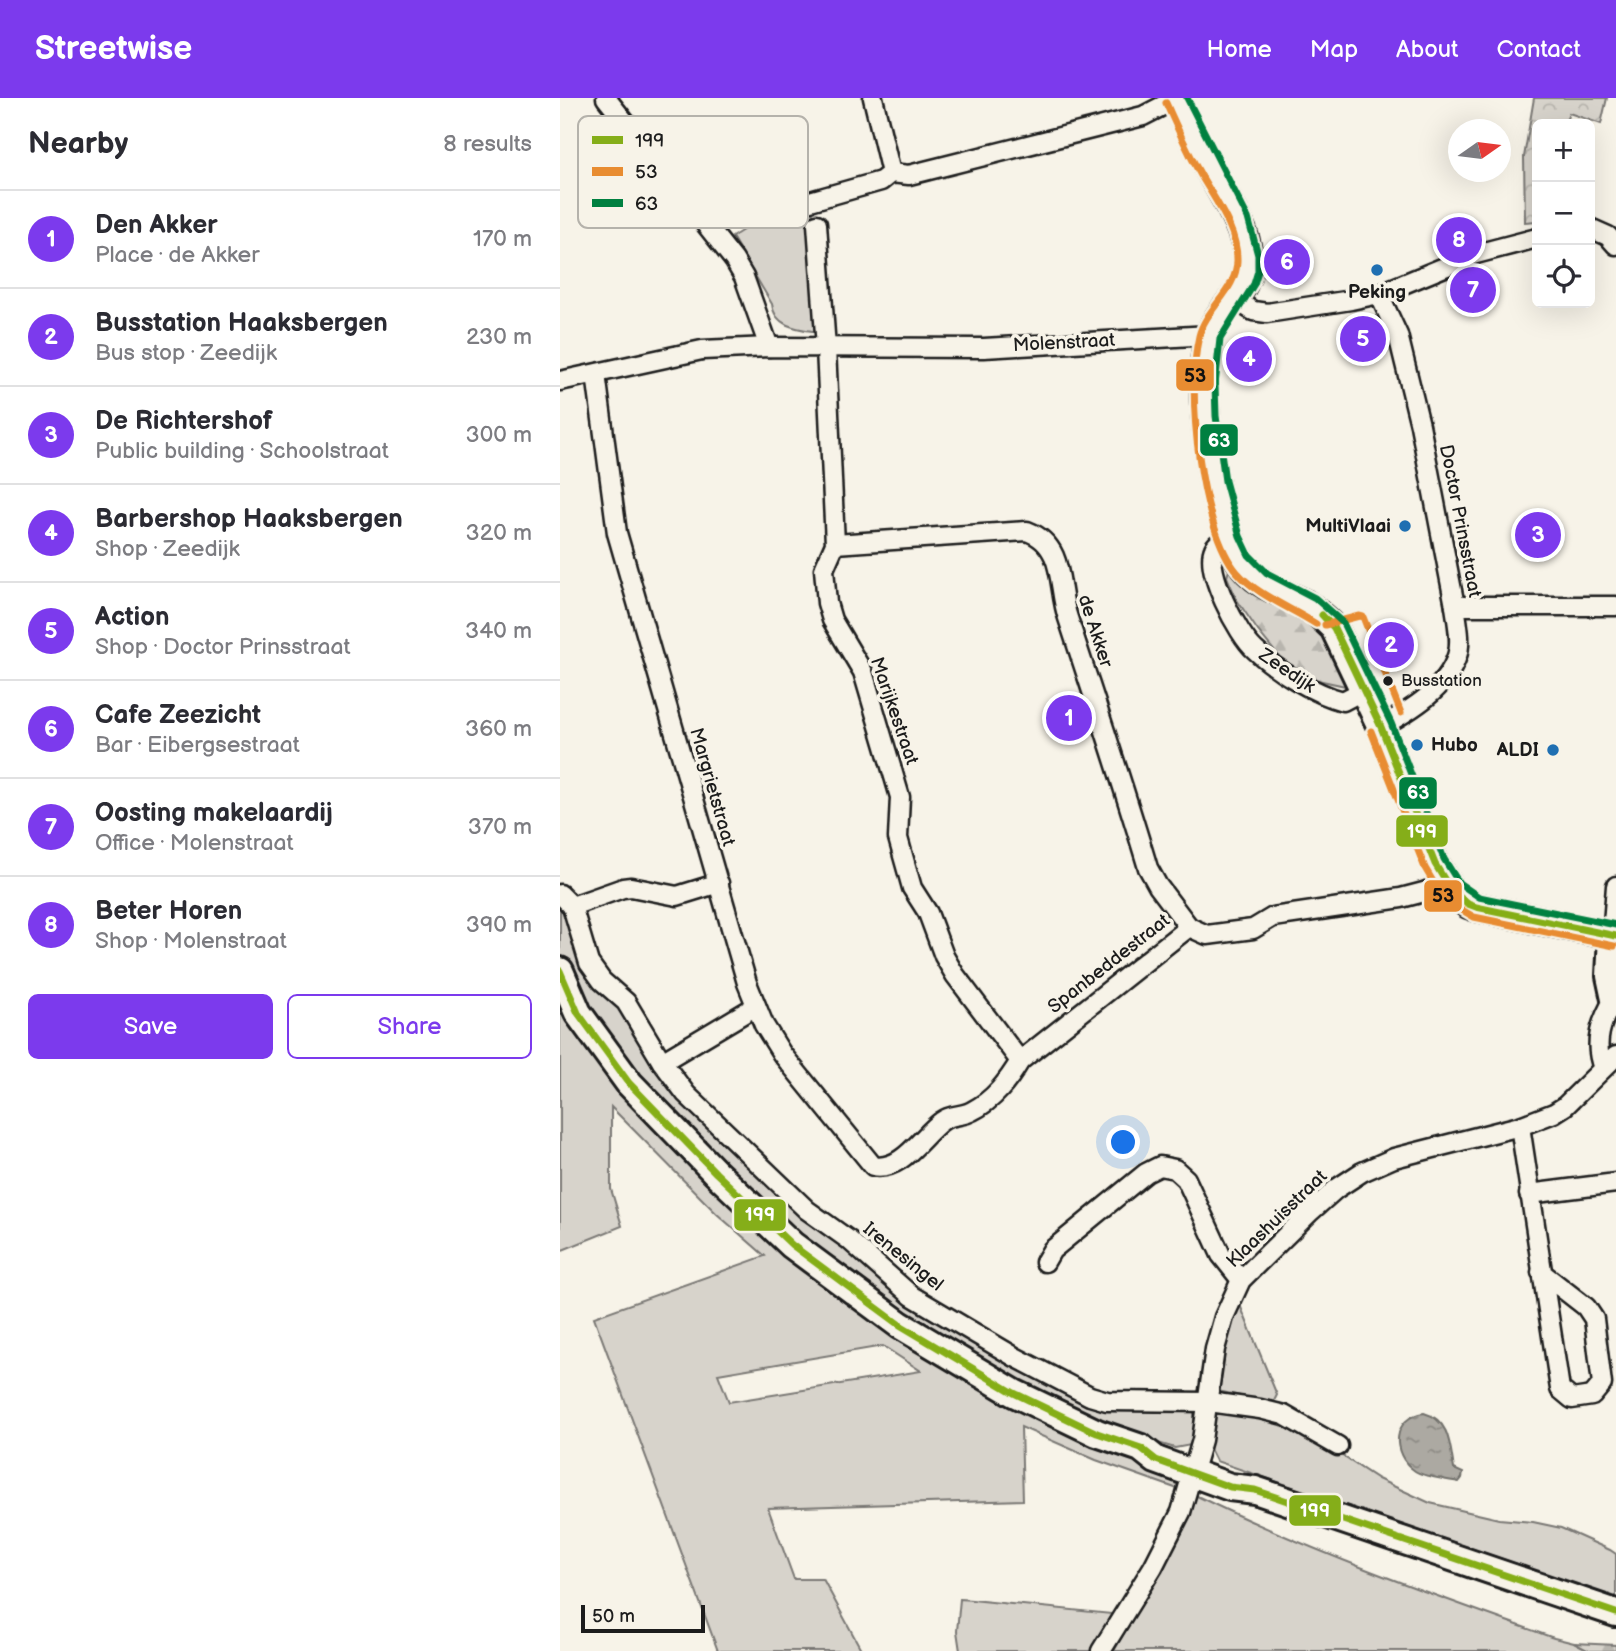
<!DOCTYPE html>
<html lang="en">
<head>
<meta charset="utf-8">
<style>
	:root { --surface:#fff; --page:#f2f2f3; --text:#2b2b33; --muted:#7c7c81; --line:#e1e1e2; --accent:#7c3aed }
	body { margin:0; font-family:"Balsamiq Sans",sans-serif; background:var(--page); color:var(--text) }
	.controls { position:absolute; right:21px; top:21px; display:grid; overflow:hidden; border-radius:10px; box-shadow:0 7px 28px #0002 }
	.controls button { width:63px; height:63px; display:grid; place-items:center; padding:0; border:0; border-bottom:2px solid var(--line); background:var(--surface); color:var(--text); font:35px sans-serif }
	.compass { position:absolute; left:888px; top:21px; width:63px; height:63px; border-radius:50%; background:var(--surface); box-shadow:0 7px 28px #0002; rotate:76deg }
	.scale { position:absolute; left:21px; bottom:18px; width:124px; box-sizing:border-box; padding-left:7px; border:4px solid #1c1c1c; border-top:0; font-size:19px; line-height:24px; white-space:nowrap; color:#1c1c1c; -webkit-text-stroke:5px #f7f3e8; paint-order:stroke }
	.you { position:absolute; left:564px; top:1045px; width:24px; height:24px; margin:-18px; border:5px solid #fff; border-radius:50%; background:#1a73e8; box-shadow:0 0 0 10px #1a73e833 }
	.badge { display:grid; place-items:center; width:46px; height:46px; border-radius:50%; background:var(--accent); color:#fff; font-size:23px; font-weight:700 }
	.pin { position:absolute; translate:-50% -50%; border:4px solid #fff; box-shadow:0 2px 7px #0006 }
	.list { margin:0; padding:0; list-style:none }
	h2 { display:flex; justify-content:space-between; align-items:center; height:91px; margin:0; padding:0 28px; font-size:30px }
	h2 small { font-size:23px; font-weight:400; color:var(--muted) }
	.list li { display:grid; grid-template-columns:46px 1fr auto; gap:21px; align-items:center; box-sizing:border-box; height:98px; padding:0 28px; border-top:2px solid var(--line) }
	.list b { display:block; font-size:26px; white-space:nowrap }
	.list p { margin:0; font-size:23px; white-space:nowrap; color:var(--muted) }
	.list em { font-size:23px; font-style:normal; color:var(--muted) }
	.actions { display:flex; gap:14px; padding:21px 28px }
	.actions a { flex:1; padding:16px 0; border:2px solid var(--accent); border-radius:10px; text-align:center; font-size:24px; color:var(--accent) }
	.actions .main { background:var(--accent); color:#fff }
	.icon { flex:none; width:38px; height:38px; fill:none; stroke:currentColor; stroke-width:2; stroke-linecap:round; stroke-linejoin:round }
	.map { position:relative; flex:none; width:1056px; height:1553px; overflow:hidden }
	header { display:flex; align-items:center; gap:42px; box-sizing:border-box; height:98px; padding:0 35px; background:var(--accent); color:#fff }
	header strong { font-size:33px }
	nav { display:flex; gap:38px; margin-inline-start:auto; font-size:24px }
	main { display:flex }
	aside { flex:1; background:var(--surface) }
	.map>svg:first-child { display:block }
</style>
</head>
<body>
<header>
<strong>Streetwise</strong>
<nav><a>Home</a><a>Map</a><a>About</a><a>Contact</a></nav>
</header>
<main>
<aside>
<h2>Nearby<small>8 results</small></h2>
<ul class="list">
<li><span class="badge">1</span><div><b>Den Akker</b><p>Place · de Akker</p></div><em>170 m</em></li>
<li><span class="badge">2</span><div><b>Busstation Haaksbergen</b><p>Bus stop · Zeedijk</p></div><em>230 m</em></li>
<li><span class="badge">3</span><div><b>De Richtershof</b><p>Public building · Schoolstraat</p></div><em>300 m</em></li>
<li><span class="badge">4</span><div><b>Barbershop Haaksbergen</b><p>Shop · Zeedijk</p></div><em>320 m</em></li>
<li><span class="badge">5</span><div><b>Action</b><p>Shop · Doctor Prinsstraat</p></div><em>340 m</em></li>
<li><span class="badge">6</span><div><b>Cafe Zeezicht</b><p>Bar · Eibergsestraat</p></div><em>360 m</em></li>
<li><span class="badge">7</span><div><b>Oosting makelaardij</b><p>Office · Molenstraat</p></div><em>370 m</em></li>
<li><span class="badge">8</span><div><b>Beter Horen</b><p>Shop · Molenstraat</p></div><em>390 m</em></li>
</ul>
<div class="actions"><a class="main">Save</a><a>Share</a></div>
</aside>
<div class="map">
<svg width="1056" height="1553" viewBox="0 0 1056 1553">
	<defs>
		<pattern id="forest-firs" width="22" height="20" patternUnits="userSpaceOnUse" patternTransform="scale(1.75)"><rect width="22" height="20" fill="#d7d3cb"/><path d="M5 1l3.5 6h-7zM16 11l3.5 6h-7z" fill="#b8b5ae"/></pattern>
		<pattern id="park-crowns" width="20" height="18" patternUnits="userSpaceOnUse" patternTransform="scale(1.75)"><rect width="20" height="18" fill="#d7d3cb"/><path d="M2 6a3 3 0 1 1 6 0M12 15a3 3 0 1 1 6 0" fill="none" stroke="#b8b5ae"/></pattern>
		<pattern id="water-ripples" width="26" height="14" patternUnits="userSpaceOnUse" patternTransform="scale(1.75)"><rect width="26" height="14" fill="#aca9a2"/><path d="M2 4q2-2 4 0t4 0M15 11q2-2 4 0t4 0" fill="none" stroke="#8b8983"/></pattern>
	</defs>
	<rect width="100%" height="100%" fill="#f7f3e8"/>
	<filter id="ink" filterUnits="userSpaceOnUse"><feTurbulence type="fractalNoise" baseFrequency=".0143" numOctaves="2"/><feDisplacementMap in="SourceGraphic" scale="14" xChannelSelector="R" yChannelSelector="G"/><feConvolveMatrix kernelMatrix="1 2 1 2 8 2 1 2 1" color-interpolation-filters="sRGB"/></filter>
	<g filter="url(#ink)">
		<!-- green -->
		<g fill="#d7d3cb" stroke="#7a7874" stroke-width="2" fill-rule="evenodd">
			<path d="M252 107 265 235C244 231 215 232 212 206L172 139 205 118Z"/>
			<path d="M0 807 6 812 52 899 76 932 248 1120 512 1297 634 1312V1333L631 1347 615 1350 574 1338 461 1287 336 1213 234 1133 149 1057 40 933 0 865Z"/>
			<path d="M0 914 13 932 64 992 225 1155 612 1374 618 1391 536 1362 461 1329 463 1402 208 1410 234 1481H263L302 1553H158L34 1219 205 1158 157 1116 51 1009V1091L62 1128 0 1153ZM323 1248 361 1273 169 1304 158 1276Z"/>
			<path d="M680 1207 717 1297 714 1303 707 1304 658 1293 657 1288 666 1241 676 1209Z"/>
			<path d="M656 1312 682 1314 747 1335 818 1381 870 1405 939 1421 973 1424 1001 1430 1050 1452 1056 1456V1500L656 1363 650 1351Z"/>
			<path d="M635 1397C751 1454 873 1497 994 1540L1014 1545 1029 1553H554L613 1447Z"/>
			<path d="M400 1501 412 1502 552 1516 530 1553H400L397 1533Z"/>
		</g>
		<!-- forest -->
		<g fill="url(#forest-firs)" stroke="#7a7874" stroke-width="2">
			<path d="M670 468 760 524 790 589 753 581 720 560 698 533 677 502 667 479Z"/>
			<path d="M1014 1545 1056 1547V1553H1029Z"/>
		</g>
		<!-- park -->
		<path fill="url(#park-crowns)" stroke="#7a7874" stroke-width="2" d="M974 0H1047L1041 26 1009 15 1005 26H977V123L965 124 964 59Z"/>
		<!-- water -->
		<path fill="url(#water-ripples)" stroke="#72716c" stroke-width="2" d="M864 1315C890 1322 890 1348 894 1371L903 1375 902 1380 899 1384C886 1381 866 1380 855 1373 830 1356 832 1319 864 1315Z"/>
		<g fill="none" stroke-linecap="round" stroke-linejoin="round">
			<defs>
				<g id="street">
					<path d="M46 0 174 162 184 179 209 249"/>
					<path d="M313 0 331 75"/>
					<path d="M204 116 321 83 331 75 349 77 583 18 616 1"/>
					<path d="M257 126 266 250 275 446 264 471 267 505 272 522 303 574 340 699 338 740 352 790 368 815 384 858 395 877 460 963"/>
					<path d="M1030 130 1048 138 1056 147"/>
					<path d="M819 196 838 237 860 327 895 508C897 523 902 544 897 558 887 591 849 613 821 629"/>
					<path d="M674 201 693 213 707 215 791 202 819 196 916 156 977 140"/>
					<path d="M36 276 57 435 187 885 204 927 222 956 313 1068C342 1074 361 1038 382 1023 391 1016 402 1019 412 1013 434 1002 448 983 460 963L629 829 647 837 693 831 713 819 841 800 864 794 886 785"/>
					<path d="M0 283 142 252 209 249 424 250 650 237"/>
					<path d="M670 437C665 441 656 445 654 451 644 472 678 537 695 552 716 572 755 596 783 603L804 592"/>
					<path d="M275 446 467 433C480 438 488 445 494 458 502 476 501 500 508 520 535 603 563 686 588 770L598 788 629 829"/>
					<path d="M895 508H1056"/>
					<path d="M0 796 12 808 63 790 71 789 117 798 159 785"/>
					<path d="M12 808 29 865 42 883 66 904 102 964 126 996 247 1112 289 1142 352 1198 455 1259 530 1298 547 1303 649 1304 700 1311 724 1317 778 1348"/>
					<path d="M1052 838 1056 788"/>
					<path d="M102 964 196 908"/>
					<path d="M1043 970C1033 945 1041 923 1054 901"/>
					<path d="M960 1028 1000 1291 1012 1301 1032 1298 1042 1286 1034 1221 1026 1209 981 1174"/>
					<path d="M969 1096 1056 1085"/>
					<path d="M485 1164 492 1152 586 1075 600 1068 615 1071 626 1081 661 1157 681 1182"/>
					<path d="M541 1553 593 1469 621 1414 642 1342 655 1251 664 1219 681 1182 749 1115 776 1091 802 1074 834 1060 960 1028 994 1015 1005 1008 1056 958"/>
				</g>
				<g id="secondary">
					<path d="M615 0C627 24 637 48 650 72 665 100 685 127 688 159 692 193 659 209 650 238 634 285 654 420 680 462 695 486 722 494 745 506 757 513 765 521 774 530L821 629 875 766 891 792 908 806 916 809 1056 838"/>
					<path d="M1052 838 1050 878 1056 906"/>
					<path d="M0 873 18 915 69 985 156 1075 232 1147 340 1227 454 1295 537 1335 581 1350 596 1362 670 1389 695 1392 1056 1515"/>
				</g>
			</defs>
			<!-- street casing -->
			<use href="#street" stroke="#1c1c1c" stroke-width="23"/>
			<!-- secondary casing -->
			<use href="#secondary" stroke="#1c1c1c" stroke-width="32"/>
			<!-- street -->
			<use href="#street" stroke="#f7f3e8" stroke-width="18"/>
			<!-- secondary -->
			<use href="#secondary" stroke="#f7f3e8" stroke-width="26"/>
			<defs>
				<g id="bus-1">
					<path d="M762 517 774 530 821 629 875 766 891 792 908 806 916 809 1056 838"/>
					<path d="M0 873 18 915 69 985 156 1075 232 1147 340 1227 454 1295 537 1335 581 1350 596 1362 670 1389 695 1392 1056 1515"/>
				</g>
				<g id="bus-2">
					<path d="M606 5C616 27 626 50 638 72 653 100 678 130 677 163 677 192 646 210 639 238 626 292 640 431 677 474 698 498 730 509 756 526"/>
					<path d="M765 527 799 518 803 519 841 615"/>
					<path d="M811 633 865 770 878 792 890 805 914 819 1054 848"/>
				</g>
				<path id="bus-3" d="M627 0 688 120 698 157V173L694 186 660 241 655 287 656 318 665 383 680 438 689 457 707 475 755 500 783 525 831 625 884 761 899 785 919 799 1056 827"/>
			</defs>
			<!-- bus-1 casing -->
			<use href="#bus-1" stroke="#f7f3e8" stroke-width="12"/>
			<!-- bus-2 casing -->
			<use href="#bus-2" stroke="#f7f3e8" stroke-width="12"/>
			<!-- bus-3 casing -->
			<use href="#bus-3" stroke="#f7f3e8" stroke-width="12"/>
			<!-- bus-1 -->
			<use href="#bus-1" stroke="#85ae19" stroke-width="7"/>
			<!-- bus-2 -->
			<use href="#bus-2" stroke="#e88c31" stroke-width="7"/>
			<!-- bus-3 -->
			<use href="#bus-3" stroke="#008040" stroke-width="7"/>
		</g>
	</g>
	<!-- markers -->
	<g fill="#1f6fb2" stroke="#f7f3e8" stroke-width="2.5">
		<circle cx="817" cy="172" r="7"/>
		<circle cx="845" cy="428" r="7"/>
		<circle cx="857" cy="647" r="7"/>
		<circle cx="993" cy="652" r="7"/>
	</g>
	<circle fill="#1c1c1c" stroke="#f7f3e8" stroke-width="2.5" cx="828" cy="583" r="6"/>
	<g text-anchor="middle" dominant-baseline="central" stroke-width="7" stroke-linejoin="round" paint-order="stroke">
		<!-- bus labels -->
		<g font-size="17" fill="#1c1c1c" stroke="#f7f3e8" text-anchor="start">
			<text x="841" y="583">Busstation</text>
		</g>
		<!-- poi labels -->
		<g font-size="19" font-weight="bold" fill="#1c1c1c" stroke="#f7f3e8" text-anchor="end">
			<text x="817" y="194" text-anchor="middle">Peking</text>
			<text x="831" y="428">MultiVlaai</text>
			<text x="871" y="647" text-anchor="start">Hubo</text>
			<text x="979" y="652">ALDI</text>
		</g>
		<!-- street labels -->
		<g font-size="19" fill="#1c1c1c" stroke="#f7f3e8">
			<text transform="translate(504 245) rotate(-3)">Molenstraat</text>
			<text transform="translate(900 423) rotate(79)">Doctor Prinsstraat</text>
			<text transform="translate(535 533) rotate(72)">de Akker</text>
			<text transform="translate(727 573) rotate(34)">Zeedijk</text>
			<text transform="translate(334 613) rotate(71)">Marijkestraat</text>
			<text transform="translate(152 689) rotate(74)">Margrietstraat</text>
			<text transform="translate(549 866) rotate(-38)">Spanbeddestraat</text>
			<text transform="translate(717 1121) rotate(-44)">Klaashuisstraat</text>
			<text transform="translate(343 1159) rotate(39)">Irenesingel</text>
		</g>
	</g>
	<!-- legend -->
	<rect x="18" y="18" width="230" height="112" rx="10" fill="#f7f3e8" stroke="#b5b2ab" stroke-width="2"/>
	<rect x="32" y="38" width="31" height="8" fill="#85ae19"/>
	<rect x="32" y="69" width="31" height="9" fill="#e88c31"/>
	<rect x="32" y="101" width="31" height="8" fill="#008040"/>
	<g font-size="19" fill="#1c1c1c">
		<text x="75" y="49">199</text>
		<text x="75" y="80">53</text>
		<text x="75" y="112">63</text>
	</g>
	<g stroke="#f7f3e8" stroke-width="2.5">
		<rect x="615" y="260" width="40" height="34" rx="7" fill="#e88c31"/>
		<rect x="639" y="325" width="40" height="34" rx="7" fill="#008040"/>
		<rect x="838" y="678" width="40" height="34" rx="7" fill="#008040"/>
		<rect x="835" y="716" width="54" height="34" rx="7" fill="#85ae19"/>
		<rect x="863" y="781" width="40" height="34" rx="7" fill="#e88c31"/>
		<rect x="173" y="1100" width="54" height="34" rx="7" fill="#85ae19"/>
		<rect x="728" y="1396" width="54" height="33" rx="7" fill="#85ae19"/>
	</g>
	<g font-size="19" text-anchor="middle" font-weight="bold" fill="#fff">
		<text x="659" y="349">63</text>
		<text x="858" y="701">63</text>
		<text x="862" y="740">199</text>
		<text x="200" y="1123">199</text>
		<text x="755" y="1419">199</text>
	</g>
	<g font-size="19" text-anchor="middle" font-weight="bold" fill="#111">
		<text x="635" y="284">53</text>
		<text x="883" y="804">53</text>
	</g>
</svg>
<div class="controls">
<button>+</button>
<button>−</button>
<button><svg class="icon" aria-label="locate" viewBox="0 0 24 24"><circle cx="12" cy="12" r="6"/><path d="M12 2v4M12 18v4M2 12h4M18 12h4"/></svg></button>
</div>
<svg class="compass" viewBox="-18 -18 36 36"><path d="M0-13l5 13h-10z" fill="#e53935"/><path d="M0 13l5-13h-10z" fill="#7c7c81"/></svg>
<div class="scale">50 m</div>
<div class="you"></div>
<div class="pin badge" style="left:509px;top:620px">1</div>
<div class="pin badge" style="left:831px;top:547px">2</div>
<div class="pin badge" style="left:978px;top:437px">3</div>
<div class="pin badge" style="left:689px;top:261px">4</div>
<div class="pin badge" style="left:803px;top:241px">5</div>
<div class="pin badge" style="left:727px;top:164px">6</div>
<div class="pin badge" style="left:913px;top:192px">7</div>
<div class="pin badge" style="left:899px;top:142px">8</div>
</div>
</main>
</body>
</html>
